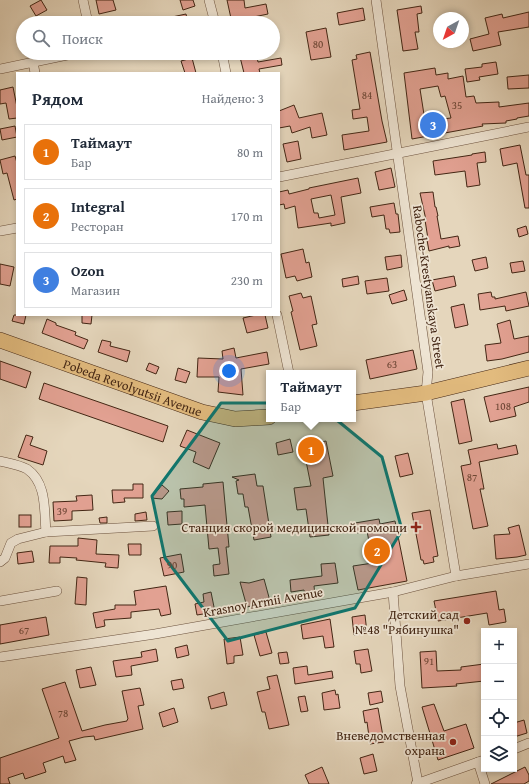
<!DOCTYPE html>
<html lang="ru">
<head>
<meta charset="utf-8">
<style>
	:root { --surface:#fff; --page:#f6f6f7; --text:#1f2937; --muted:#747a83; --line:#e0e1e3; --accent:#db2777 }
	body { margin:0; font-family:"Gentium Book Plus",serif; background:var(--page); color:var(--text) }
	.controls { position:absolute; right:12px; bottom:12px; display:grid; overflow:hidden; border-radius:0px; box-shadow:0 2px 6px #0003 }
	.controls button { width:36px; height:36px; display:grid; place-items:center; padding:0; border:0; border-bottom:1px solid var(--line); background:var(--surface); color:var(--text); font:20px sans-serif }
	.compass { position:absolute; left:433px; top:12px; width:36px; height:36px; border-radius:50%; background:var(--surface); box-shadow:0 2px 6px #0003; rotate:220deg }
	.you { position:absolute; left:229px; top:371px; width:14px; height:14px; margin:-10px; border:3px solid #fff; border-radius:50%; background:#1a73e8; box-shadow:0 0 0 6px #1a73e833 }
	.badge { display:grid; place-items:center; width:26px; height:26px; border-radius:50%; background:var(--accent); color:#fff; font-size:13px; font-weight:700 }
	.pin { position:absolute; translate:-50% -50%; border:2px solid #fff; box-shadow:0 1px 4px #0006 }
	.popup { position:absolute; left:266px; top:370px; width:90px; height:52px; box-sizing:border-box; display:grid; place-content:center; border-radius:0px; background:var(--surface); filter:drop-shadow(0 1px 3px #0005); font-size:13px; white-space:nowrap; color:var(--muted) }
	.popup b { font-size:15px; color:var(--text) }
	.popup::after { content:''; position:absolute; left:50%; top:100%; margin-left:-8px; border:8px solid transparent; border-top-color:var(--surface) }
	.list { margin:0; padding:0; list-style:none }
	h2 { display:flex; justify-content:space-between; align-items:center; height:52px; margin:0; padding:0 16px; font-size:17px }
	h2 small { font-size:13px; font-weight:400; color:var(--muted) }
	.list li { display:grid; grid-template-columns:26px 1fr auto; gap:12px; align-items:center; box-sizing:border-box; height:56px; margin:0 8px 8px; padding:0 8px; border:1px solid var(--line); border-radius:0px }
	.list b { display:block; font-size:15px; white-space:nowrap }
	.list p { margin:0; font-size:13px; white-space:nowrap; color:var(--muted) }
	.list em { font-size:13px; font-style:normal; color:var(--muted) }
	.icon { flex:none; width:22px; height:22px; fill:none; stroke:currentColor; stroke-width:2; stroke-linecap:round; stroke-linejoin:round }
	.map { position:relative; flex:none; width:529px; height:784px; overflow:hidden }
	.search { position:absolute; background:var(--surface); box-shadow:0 2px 6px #0003; left:16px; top:16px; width:264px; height:44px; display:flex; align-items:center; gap:10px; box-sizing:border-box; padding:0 14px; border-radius:22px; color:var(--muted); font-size:15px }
	.panel { position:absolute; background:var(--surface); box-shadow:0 2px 6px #0003; left:16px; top:72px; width:264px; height:244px; border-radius:0px }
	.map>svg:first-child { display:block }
</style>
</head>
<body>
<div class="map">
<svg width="529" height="784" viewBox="0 0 529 784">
	<rect width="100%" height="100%" fill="#e5d6bc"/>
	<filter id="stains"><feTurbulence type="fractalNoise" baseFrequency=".005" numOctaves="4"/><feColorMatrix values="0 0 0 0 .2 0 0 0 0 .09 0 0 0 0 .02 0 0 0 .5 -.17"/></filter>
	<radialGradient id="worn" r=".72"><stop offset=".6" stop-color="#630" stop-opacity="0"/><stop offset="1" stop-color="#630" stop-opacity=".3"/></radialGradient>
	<!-- building -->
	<g fill="#e2a192" stroke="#432614" fill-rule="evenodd">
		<path d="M41 0 47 10 36 16 30 6Z"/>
		<path d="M96 0H113L116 10 99 14Z"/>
		<path d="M180 0H193L195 6 183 10Z"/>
		<path d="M227 0H244L245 8 266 4 268 14 244 19 245 23H232Z"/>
		<path d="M421 6 422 13 417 14 419 32H415L418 49 403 51 397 10Z"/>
		<path d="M363 8 365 20 339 25 337 13Z"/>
		<path d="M529 12V27L498 32 501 45 473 51 470 39 489 34 485 18 502 14 503 18Z"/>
		<path d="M186 14 188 23H159L158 20Z"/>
		<path d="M326 28 331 57 311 60 306 32Z"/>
		<path d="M370 52 382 121 387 142 344 150 342 135 369 131 367 117 353 119 352 110 360 109 352 60 357 59 356 55Z"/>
		<path d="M239 53H260L261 57H257L258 62 281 58 282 65 259 69 260 73H244Z"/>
		<path d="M192 58 196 73H185L181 61Z"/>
		<path d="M496 62 498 74 479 77 480 80 467 82 465 69 482 67V64Z"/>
		<path d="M435 68 436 75 448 73V79L463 76 466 97 474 96 476 103 499 102V107L529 103V116L517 118V119L506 121V123L482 124 483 126 412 139 404 73ZM438 86 441 97 445 96 451 118 425 121 420 89Z"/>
		<path d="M529 75V88L508 89 507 77Z"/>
		<path d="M13 87 17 107V118L9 119 6 103 0 104V90Z"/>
		<path d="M294 105 299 118 322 113 327 135 312 138 310 127 292 133 290 126 279 128V111Z"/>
		<path d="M15 126 17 137 2 140 0 129Z"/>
		<path d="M298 141 301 159 287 162 283 144Z"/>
		<path d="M520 145 526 175H529V208H525L517 163 503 166 500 149Z"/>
		<path d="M485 152 486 162 477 163 480 185 467 187 465 171 435 175 433 161 472 155V154Z"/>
		<path d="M15 156 17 163V199L14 200 7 173 3 174 0 160Z"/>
		<path d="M391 168 395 187 379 190 375 172Z"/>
		<path d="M358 178 361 193 341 197 345 223 331 226V223L298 228 295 206 285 209 284 204 279 205V192L288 190 289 194 309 189V188ZM331 195 335 215 319 218 318 213H314L311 199Z"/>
		<path d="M433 192 435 207H436L438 216H437L441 239 458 236 460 246 449 248V246L429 251 427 240 428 239 425 220H426L420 193Z"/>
		<path d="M394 203 396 214H398L400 232 390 233 389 229H386L384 215 372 217 370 207Z"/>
		<path d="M526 226 528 234 519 237 517 229Z"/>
		<path d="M303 249 306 263 309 262 312 277 297 281 295 276 286 278 281 254Z"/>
		<path d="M401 255 402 267 387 270 385 257Z"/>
		<path d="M486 257 488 268 475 271 472 260Z"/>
		<path d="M523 261 525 271 512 273 510 263Z"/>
		<path d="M0 264 14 267 10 286 0 284Z"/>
		<path d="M358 276 359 284 343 287 342 279Z"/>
		<path d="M454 276 456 286 435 291 432 280Z"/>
		<path d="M387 278 389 291 367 294 365 281Z"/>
		<path d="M404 290 407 300 392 304 389 295Z"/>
		<path d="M491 292 492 297H495V299L526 292 529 306 506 311 505 306 480 310 478 294Z"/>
		<path d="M301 293 303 298 311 296 317 324 312 325 317 346 300 350 291 312 293 311 289 296Z"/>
		<path d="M464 304 468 325 455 328 451 307Z"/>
		<path d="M14 315H26L24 324 12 321Z"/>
		<path d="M82 315H92L91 324 82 323Z"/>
		<path d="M256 315H265L268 328 247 333 243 318Z"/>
		<path d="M47 319 56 323V325L76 332 75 335 88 340 84 349 42 333Z"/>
		<path d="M510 320 514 339 529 336V352L502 359 487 361 485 345 501 343 497 324Z"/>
		<path d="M102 340 111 342 110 346 130 351 127 362 98 352Z"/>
		<path d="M234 348 236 358 267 352 269 364 241 369 243 395 218 392 219 377H197L198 358 223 359 222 351Z"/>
		<path d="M413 350 417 369 370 379 366 360Z"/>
		<path d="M0 361 31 372 26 388 0 379Z"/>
		<path d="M149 363 159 367 156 374 146 370Z"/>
		<path d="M178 368 190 372 186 383 175 380Z"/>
		<path d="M44 383 168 426 163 442 39 399Z"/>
		<path d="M529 387V402L514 407 516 416 490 422 484 397Z"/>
		<path d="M464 399 472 441 459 444 451 402Z"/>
		<path d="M187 430 220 443 209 469 193 462 196 452 180 446Z"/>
		<path d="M26 435 33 437 30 445 47 451 43 465 18 457Z"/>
		<path d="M290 439 293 452 278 455 276 443Z"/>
		<path d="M326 441 333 476 323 478 329 535 310 537 306 509 297 510 294 488 311 486 303 446Z"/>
		<path d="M497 444 498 449 516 445 518 454 479 462 484 489H480L488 526 473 529 461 466 471 464 468 450Z"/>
		<path d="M408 453 413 474 400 477 395 456Z"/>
		<path d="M255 474 257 486H263L271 537 254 540 248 507H245L243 494H238L236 481 239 480 232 477Z"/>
		<path d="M223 482 229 547H226L229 574 214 576 213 565 220 564 218 548 209 549 205 505 184 507V499H181L180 489 203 487V484Z"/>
		<path d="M133 484H143V498H124L125 502 113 503 112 490H133Z"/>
		<path d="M162 485 169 491 162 499 151 498Z"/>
		<path d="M92 495 93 510 72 511V520L54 521 53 502 77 501 76 496Z"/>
		<path d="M430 510 438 556 433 557 434 562 424 564 423 560H421L412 513Z"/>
		<path d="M182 511V524L168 525 167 512Z"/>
		<path d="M146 512 147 520 135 521V514Z"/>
		<rect x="19" y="515" width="12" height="12"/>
		<path d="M107 517V523H100L99 518Z"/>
		<path d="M379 519 380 524 395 521 407 581 358 590 353 566 373 563 367 531 357 533 355 523Z"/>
		<path d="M519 525 526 555 517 557 496 559 494 535 510 534 508 528Z"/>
		<path d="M78 538 97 540 96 554 119 555 118 568 105 567 106 563 76 560 77 558 60 557V563H49L50 546H78Z"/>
		<path d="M128 544H141V555H129Z"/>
		<path d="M32 551 34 562 18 564 17 553Z"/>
		<path d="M181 554 184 572 164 576 160 558Z"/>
		<path d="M335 563 338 583 314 586 315 595 305 596 304 590 291 592 290 580 322 576 321 564Z"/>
		<path d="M77 577 87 578 86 605 75 604Z"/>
		<path d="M264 579 270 601 247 607 240 582 249 583Z"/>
		<path d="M166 586 171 614 161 616 159 609 131 612V618L104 620 105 626 96 628 93 613 115 609V605H136L134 591Z"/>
		<path d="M496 591 499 610 504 609 506 622 489 625 487 613 438 621 434 601Z"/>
		<path d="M211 592 215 612 197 615 195 604 204 602 203 594Z"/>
		<path d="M365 615 367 633 354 635 352 617Z"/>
		<path d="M46 617 49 635 0 644V625Z"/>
		<path d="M330 619 334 647 325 648 323 636 303 639 301 625Z"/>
		<path d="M266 632 272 653 260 656 254 635Z"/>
		<path d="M240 637 243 655 234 656V663L227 664 224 639Z"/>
		<path d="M187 645 189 655 177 658 175 648Z"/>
		<path d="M156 649 158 661 131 666 132 675 116 677 113 661 142 657 141 652Z"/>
		<path d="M368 649 372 671 361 673 360 664H356L354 651Z"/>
		<path d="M436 651 437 671 461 670V667L484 664V681L456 684 457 686 422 688 420 652Z"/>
		<path d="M287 652 289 663 280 664 278 653Z"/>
		<path d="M307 666 308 675 332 671 333 678 295 684 293 668Z"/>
		<path d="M91 667 96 685 80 688 76 670Z"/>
		<path d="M277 675 289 725 269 729 265 712H262L257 692 270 689 267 677Z"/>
		<path d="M182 679 184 688 173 690 171 681Z"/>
		<path d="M65 682 82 731 105 725 127 721V720L128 719 122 691 140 688 144 705 138 706 143 729 95 740 94 736 84 737 69 741 76 760 65 763 63 756 43 763 46 772 25 779 23 773 8 778 10 784H0V758L59 738 42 689Z"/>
		<path d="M335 690 336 695 338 694 340 708 324 710 322 693Z"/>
		<path d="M381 691 383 702 370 705 368 693Z"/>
		<path d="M224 692 227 705 211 709 208 697Z"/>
		<path d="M305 696 308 711 301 712 298 697Z"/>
		<path d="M434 704 444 731 466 724 474 748 438 760 422 707Z"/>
		<path d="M174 708 178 722 163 727 159 713Z"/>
		<path d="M378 708 384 742 370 744 367 722 365 723 363 711Z"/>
		<path d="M524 720 527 733 514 737V723Z"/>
		<path d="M373 754 377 771 364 774 360 758Z"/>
		<path d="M322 767 329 784H309L305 775Z"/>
		<path d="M525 767 529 775V781L524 784H491Z"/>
	</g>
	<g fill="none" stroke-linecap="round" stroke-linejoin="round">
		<defs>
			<g id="street">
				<path d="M83 0 88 23"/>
				<path d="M209 0 215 23"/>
				<path d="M376 0 428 372 426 393 456 576"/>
				<path d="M222 53 226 73"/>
				<path d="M33 62 35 73"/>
				<path d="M0 69 77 53"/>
				<path d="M279 177 529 127"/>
				<path d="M0 231 17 228"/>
				<path d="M277 315 289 373"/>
				<path d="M0 461C8 463 20 465 27 469 47 483 44 510 46 532"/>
				<path d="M0 562 5 558 11 543 18 539 46 532 153 526"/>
				<path d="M393 592 400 686 418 783"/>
				<path d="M0 601 57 591"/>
				<path d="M0 657 155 634 393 592 456 576 529 564"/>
				<path d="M514 749 529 743"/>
				<path d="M478 762 485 784"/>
				<path d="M416 784 484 760"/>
			</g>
			<g id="primary">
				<path id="s1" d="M0 340 202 412 235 419 269 417"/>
				<path d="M353 403 426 393 529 368"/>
			</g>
		</defs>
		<!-- street casing -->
		<use href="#street" stroke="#6c523e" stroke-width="10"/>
		<!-- primary casing -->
		<use href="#primary" stroke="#432614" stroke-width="16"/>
		<!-- street -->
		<use href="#street" stroke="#eee4d3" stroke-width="9"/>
		<!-- primary -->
		<use href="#primary" stroke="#e2bb7e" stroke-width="15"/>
	</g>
	<!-- marked area -->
	<path fill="#0f766e" fill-opacity="0.2" stroke="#0f766e" stroke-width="3" stroke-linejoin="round" d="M221 403H316L382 457 402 530 355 608 228 641 165 558 152 496Z"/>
	<!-- markers -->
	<g fill="#8f2418" stroke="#eee4d3" stroke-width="1.5">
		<path d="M414 521h4v4h4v4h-4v4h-4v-4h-4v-4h4z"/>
		<circle cx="467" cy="621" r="4"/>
		<circle cx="453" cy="742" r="4"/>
	</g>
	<g text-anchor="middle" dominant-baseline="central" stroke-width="3.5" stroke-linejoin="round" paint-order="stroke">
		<!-- number labels -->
		<g font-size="11" fill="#6b4534">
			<text x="318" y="44">80</text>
			<text x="367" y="95">84</text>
			<text x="457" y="105">35</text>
			<text x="392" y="364">63</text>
			<text x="503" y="406">108</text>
			<text x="472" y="477">87</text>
			<text x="62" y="511">39</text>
			<text x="172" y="565">90</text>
			<text x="24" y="630">67</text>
			<text x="429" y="661">91</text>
			<text x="63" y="713">78</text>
		</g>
		<!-- street labels -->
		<g font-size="13" fill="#432614" stroke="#eee4d3">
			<text transform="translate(429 287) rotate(82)">Raboche-Krestyanskaya Street</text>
			<text stroke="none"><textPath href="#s1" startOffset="141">Pobeda Revolyutsii Avenue</textPath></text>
			<text transform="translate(263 602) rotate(-10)">Krasnoy Armii Avenue</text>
		</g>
		<!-- poi labels -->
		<g font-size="13" fill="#432614" stroke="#eee4d3" text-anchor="end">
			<text x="407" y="527">Станция скорой медицинской помощи</text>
			<text x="459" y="614">Детский сад<tspan x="459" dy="15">№48 "Рябинушка"</tspan></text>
			<text x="445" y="735">Вневедомственная<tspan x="445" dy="15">охрана</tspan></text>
		</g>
	</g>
	<rect width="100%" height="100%" filter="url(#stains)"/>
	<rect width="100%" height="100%" fill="url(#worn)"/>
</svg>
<div class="controls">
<button>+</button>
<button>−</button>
<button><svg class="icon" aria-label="locate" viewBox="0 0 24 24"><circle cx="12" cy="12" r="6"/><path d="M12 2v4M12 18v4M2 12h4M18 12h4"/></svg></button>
<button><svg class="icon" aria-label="layers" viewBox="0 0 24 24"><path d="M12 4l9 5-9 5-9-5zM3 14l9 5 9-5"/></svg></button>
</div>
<svg class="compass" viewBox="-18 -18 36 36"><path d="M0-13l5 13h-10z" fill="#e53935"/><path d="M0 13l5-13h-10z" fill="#747a83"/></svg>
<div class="you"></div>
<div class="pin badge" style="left:311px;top:450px;background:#e8710a">1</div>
<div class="popup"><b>Таймаут</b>Бар</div>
<div class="pin badge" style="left:377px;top:551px;background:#e8710a">2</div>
<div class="pin badge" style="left:433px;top:125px;background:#3f7fe0">3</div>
<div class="search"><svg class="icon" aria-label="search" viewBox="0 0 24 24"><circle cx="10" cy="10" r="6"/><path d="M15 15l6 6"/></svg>Поиск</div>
<section class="panel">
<h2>Рядом<small>Найдено: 3</small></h2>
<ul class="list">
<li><span class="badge" style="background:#e8710a">1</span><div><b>Таймаут</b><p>Бар</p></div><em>80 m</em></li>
<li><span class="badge" style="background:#e8710a">2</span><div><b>Integral</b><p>Ресторан</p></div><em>170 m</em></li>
<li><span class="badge" style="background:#3f7fe0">3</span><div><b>Ozon</b><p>Магазин</p></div><em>230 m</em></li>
</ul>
</section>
</div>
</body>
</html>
